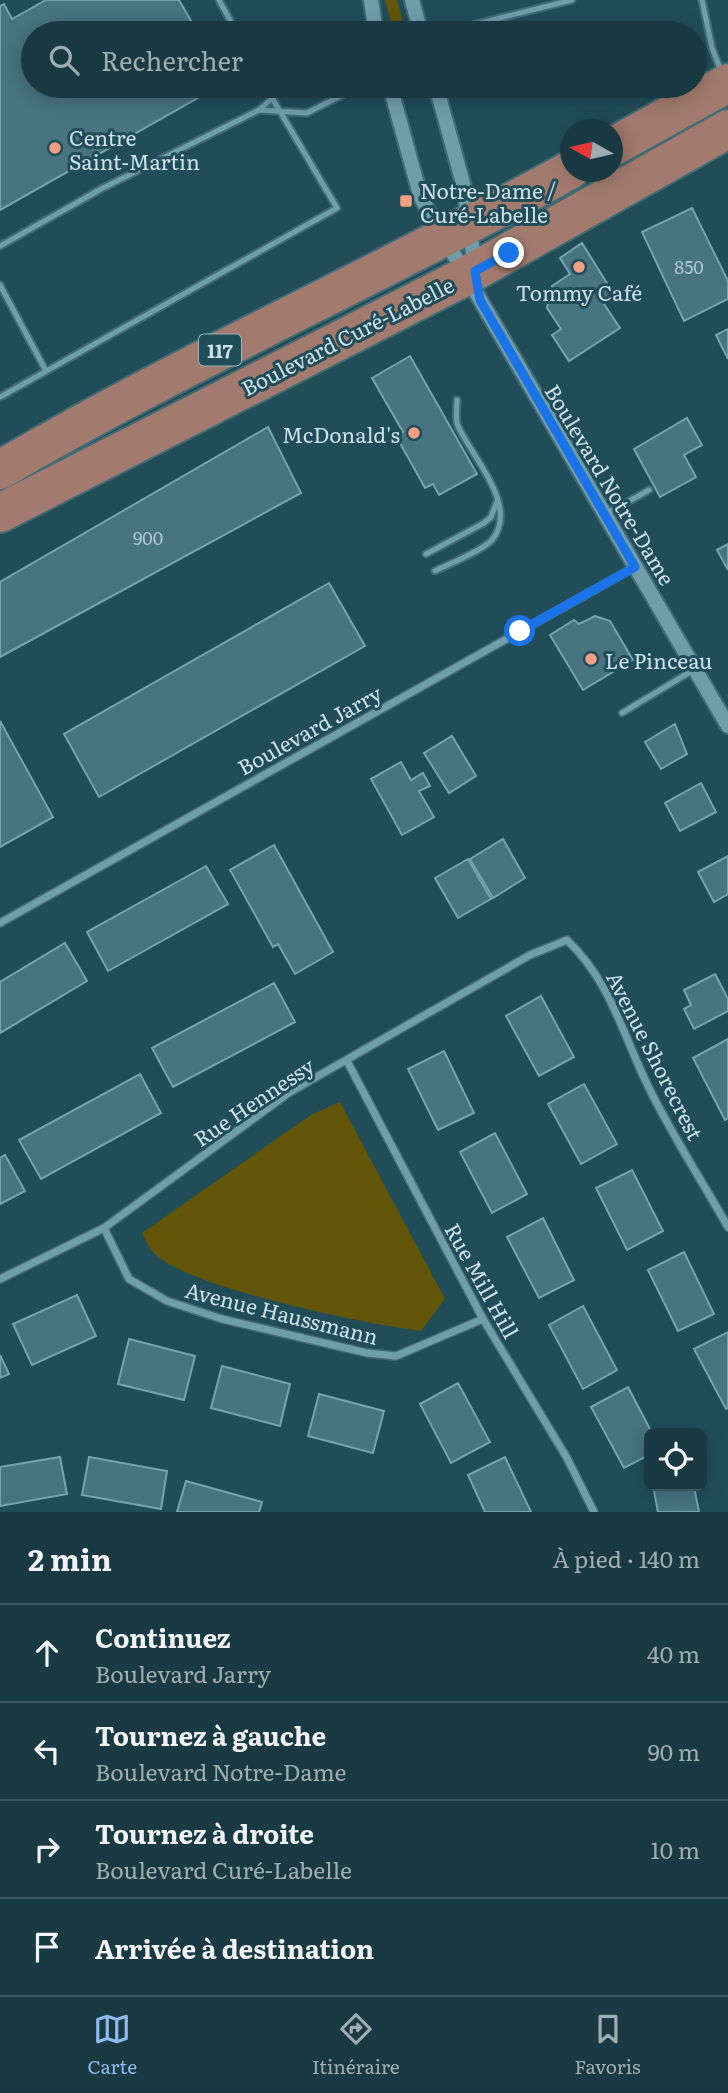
<!DOCTYPE html>
<html lang="fr">
<head>
<meta charset="utf-8">
<style>
	:root { --surface:#193a43; --page:#26454e; --text:#f1f3f6; --muted:#9fadb2; --line:#37545c; --accent:#90b9f0 }
	body { margin:0; font-family:Literata,serif; background:var(--page); color:var(--text) }
	.controls { position:absolute; right:21px; bottom:21px; display:grid; overflow:hidden; border-radius:10px; box-shadow:0 4px 18px #0003 }
	.controls button { width:63px; height:63px; display:grid; place-items:center; padding:0; border:0; border-bottom:2px solid var(--line); background:var(--surface); color:var(--text); font:35px sans-serif }
	.compass { position:absolute; left:560px; top:119px; width:63px; height:63px; border-radius:50%; background:var(--surface); box-shadow:0 4px 18px #0003; rotate:278deg }
	.stop { position:absolute; width:21px; height:21px; margin:-16px; border:5px solid #1a73e8; border-radius:50%; background:#fff }
	.stop.end { background:#1a73e8; border-color:#fff; box-shadow:0 2px 7px #0008 }
	.list { margin:0; padding:0; list-style:none }
	h2 { display:flex; justify-content:space-between; align-items:center; height:91px; margin:0; padding:0 28px; font-size:30px }
	h2 small { font-size:23px; font-weight:400; color:var(--muted) }
	.list li { display:grid; grid-template-columns:46px 1fr auto; gap:21px; align-items:center; box-sizing:border-box; height:98px; padding:0 28px; border-top:2px solid var(--line) }
	.list b { display:block; font-size:26px; white-space:nowrap }
	.list p { margin:0; font-size:23px; white-space:nowrap; color:var(--muted) }
	.list em { font-size:23px; font-style:normal; color:var(--muted) }
	.icon { flex:none; width:38px; height:38px; fill:none; stroke:currentColor; stroke-width:2; stroke-linecap:round; stroke-linejoin:round }
	.map { position:relative; flex:none; width:728px; height:1512px; overflow:hidden }
	.search { position:absolute; background:var(--surface); box-shadow:0 4px 18px #0003; left:21px; right:21px; top:21px; height:77px; display:flex; align-items:center; gap:18px; box-sizing:border-box; padding:0 24px; border-radius:38px; color:var(--muted); font-size:26px }
	.sheet { height:483px; background:var(--surface) }
	nav { display:flex; justify-content:space-around; align-items:center; box-sizing:border-box; height:98px; border-top:2px solid var(--line); background:var(--surface); font-size:19px; color:var(--muted) }
	nav a { display:grid; justify-items:center; gap:4px }
	nav .on { color:var(--accent) }
	.map>svg:first-child { display:block }
</style>
</head>
<body>
<div class="map">
<svg width="728" height="1512" viewBox="0 0 728 1512">
	<rect width="100%" height="100%" fill="#214d59"/>
	<!-- green -->
	<g fill="#635609">
		<path d="M385 0H397L406 33H394Z"/>
		<path d="M340 1102 445 1299 421 1331C370 1325 183 1287 153 1252 149 1247 145 1239 142 1233L311 1115Z"/>
	</g>
	<!-- building -->
	<g fill="#487380" stroke="#76a3b0" stroke-width="2">
		<path d="M46 0H179L198 33H33V86H219L0 210V6L4 4 12 19Z"/>
		<path d="M692 208 728 281V299L684 321 642 232Z"/>
		<path d="M582 243 615 296 604 304 620 328 569 361 552 335 561 329 547 308 552 286 570 274 560 258Z"/>
		<path d="M728 329V359L716 335Z"/>
		<path d="M410 356 477 474 439 495 433 484 425 488 396 436 403 432 372 378Z"/>
		<path d="M687 418 702 445 684 455 696 477 660 497 634 449Z"/>
		<path d="M268 427 301 493 0 657V582Z"/>
		<path d="M728 544V570L717 550Z"/>
		<path d="M329 583 365 646 99 797 64 734Z"/>
		<path d="M595 616 610 621 633 660 583 690 550 635 574 620 579 624Z"/>
		<path d="M0 721 53 817 0 847Z"/>
		<path d="M675 724 687 754 661 769 645 742Z"/>
		<path d="M452 736 476 776 449 793 424 753Z"/>
		<path d="M401 762 411 780 423 773 430 786 419 791 434 817 402 835 371 779Z"/>
		<path d="M701 783 716 812 680 831 665 803Z"/>
		<path d="M503 839 525 878 493 898 470 859Z"/>
		<path d="M274 845 333 952 295 974 278 944 273 947 230 870Z"/>
		<path d="M728 856V894L714 902 698 872Z"/>
		<path d="M468 859 491 899 458 918 435 878Z"/>
		<path d="M206 866 228 904 108 971 87 932Z"/>
		<path d="M65 943 87 981 0 1033V982Z"/>
		<path d="M715 974 728 999V1011L694 1029 684 1009 691 1005 684 990Z"/>
		<path d="M274 983 295 1022 173 1087 152 1048Z"/>
		<path d="M541 996 574 1057 539 1076 506 1016Z"/>
		<path d="M728 1039V1118L725 1120 693 1058Z"/>
		<path d="M444 1051 474 1113 438 1130 408 1069Z"/>
		<path d="M140 1074 161 1113 41 1179 19 1140Z"/>
		<path d="M584 1084 617 1144 581 1164 548 1104Z"/>
		<path d="M495 1133 527 1194 492 1213 460 1152Z"/>
		<path d="M5 1155 25 1191 0 1204V1158Z"/>
		<path d="M632 1170 663 1231 627 1250 596 1188Z"/>
		<path d="M543 1218 574 1280 539 1298 507 1237Z"/>
		<path d="M684 1252 714 1314 678 1331 648 1270Z"/>
		<path d="M77 1295 96 1336 32 1365 13 1324Z"/>
		<path d="M583 1306 617 1370 583 1389 549 1325Z"/>
		<path d="M728 1332V1408L726 1409 694 1349Z"/>
		<path d="M129 1339 195 1356 184 1400 118 1384Z"/>
		<path d="M0 1355 9 1374 0 1378Z"/>
		<path d="M222 1366 290 1384 280 1426 211 1408Z"/>
		<path d="M458 1383 490 1442 451 1463 420 1404Z"/>
		<path d="M628 1387 652 1433H649V1455L624 1468 591 1407Z"/>
		<path d="M319 1394 384 1411 373 1453 308 1436Z"/>
		<path d="M60 1457 67 1494 0 1506V1467Z"/>
		<path d="M89 1457 167 1471 161 1509 82 1495Z"/>
		<path d="M505 1457 531 1512H485L468 1475Z"/>
		<path d="M186 1481 262 1502 259 1512H177Z"/>
		<path d="M653 1486H694L699 1512H658Z"/>
	</g>
	<g fill="none" stroke-linecap="round" stroke-linejoin="round">
		<defs>
			<g id="lane">
				<path d="M219 0 237 33"/>
				<path d="M702 0 712 48 721 71"/>
				<path d="M440 33 572 0"/>
				<path d="M259 110 307 113 360 86"/>
				<path d="M0 246 101 189 259 110 286 86"/>
				<path d="M0 285 46 371"/>
				<path d="M0 397 337 208 265 86"/>
				<path d="M606 514 649 490"/>
				<path d="M426 554 484 523 491 517 497 502"/>
				<path d="M435 571C449 564 482 551 492 540 520 506 471 456 458 426 455 419 457 408 457 400"/>
				<path d="M622 713 695 669"/>
			</g>
			<g id="street">
				<path d="M0 923 635 567"/>
				<path d="M347 1061 483 1319 567 1458 594 1512"/>
				<path d="M104 1228 129 1279 167 1301 222 1319 367 1353 396 1356 483 1319"/>
				<path d="M0 1279 104 1228 290 1092 530 955 567 940C612 983 622 1034 649 1088 672 1135 702 1181 728 1227"/>
			</g>
			<g id="secondary">
				<path d="M371 0 376 33"/>
				<path d="M412 0 421 33"/>
				<path d="M390 86 421 198 728 726"/>
				<path d="M436 86 464 187 475 267"/>
			</g>
			<g id="primary">
				<path d="M612 147 728 83"/>
				<path d="M0 470C186 361 383 274 570 170"/>
				<path d="M0 513 466 276 728 129"/>
			</g>
		</defs>
		<!-- lane casing -->
		<use href="#lane" stroke="#426b75" stroke-width="9"/>
		<!-- street casing -->
		<use href="#street" stroke="#426b75" stroke-width="10"/>
		<!-- secondary casing -->
		<use href="#secondary" stroke="#426b75" stroke-width="18"/>
		<!-- primary casing -->
		<use href="#primary" stroke="#426b75" stroke-width="42"/>
		<!-- lane -->
		<use href="#lane" stroke="#709daa" stroke-width="5"/>
		<!-- street -->
		<use href="#street" stroke="#709daa" stroke-width="7"/>
		<!-- secondary -->
		<use href="#secondary" stroke="#709daa" stroke-width="14"/>
		<!-- primary -->
		<use href="#primary" stroke="#a37b6e" stroke-width="38"/>
	</g>
	<g fill="none" stroke-linecap="round" stroke-linejoin="round">
		<!-- route -->
		<path stroke="#1a73e8" stroke-width="9" d="M509 253 475 271 480 300 635 567 520 631"/>
	</g>
	<!-- markers -->
	<g fill="#f39f84" stroke="#214d59" stroke-width="2.5">
		<circle cx="55" cy="148" r="7"/>
		<rect x="399" y="194" width="14" height="14" rx="3.5"/>
		<circle cx="579" cy="267" r="7"/>
		<circle cx="414" cy="433" r="7"/>
		<circle cx="591" cy="659" r="7"/>
	</g>
	<g text-anchor="middle" dominant-baseline="central" stroke-width="6" stroke-linejoin="round" paint-order="stroke">
		<!-- number labels -->
		<g font-size="18" fill="#aac6cf">
			<text x="689" y="266">850</text>
			<text x="148" y="537">900</text>
		</g>
		<!-- shield labels -->
		<rect fill="#214d59" stroke="#98b5be" stroke-width="2" x="199" y="334.5" width="42" height="31" rx="5"/>
		<g font-size="19" font-weight="bold" fill="#cbe2e9">
			<text x="220" y="350">117</text>
		</g>
		<!-- poi labels -->
		<g font-size="21" fill="#cbe2e9" stroke="#214d59" text-anchor="start">
			<text x="69" y="136">Centre<tspan x="69" dy="24">Saint-Martin</tspan></text>
			<text x="420" y="189">Notre-Dame /<tspan x="420" dy="24">Curé-Labelle</tspan></text>
			<text x="579" y="291" text-anchor="middle">Tommy Café</text>
			<text x="400" y="433" text-anchor="end">McDonald's</text>
			<text x="605" y="659">Le Pinceau</text>
		</g>
		<!-- street labels -->
		<g font-size="21" fill="#cbe2e9" stroke="#214d59">
			<text transform="translate(347 335) rotate(-27)">Boulevard Curé-Labelle</text>
			<text transform="translate(611 484) rotate(59)">Boulevard Notre-Dame</text>
			<text transform="translate(309 729) rotate(-29)">Boulevard Jarry</text>
			<text transform="translate(656 1055) rotate(63)">Avenue Shorecrest</text>
			<text transform="translate(253 1101) rotate(-34)">Rue Hennessy</text>
			<text transform="translate(483 1280) rotate(61)">Rue Mill Hill</text>
			<text transform="translate(282 1312) rotate(14)">Avenue Haussmann</text>
		</g>
	</g>
</svg>
<div class="controls">
<button><svg class="icon" aria-label="locate" viewBox="0 0 24 24"><circle cx="12" cy="12" r="6"/><path d="M12 2v4M12 18v4M2 12h4M18 12h4"/></svg></button>
</div>
<svg class="compass" viewBox="-18 -18 36 36"><path d="M0-13l5 13h-10z" fill="#e53935"/><path d="M0 13l5-13h-10z" fill="#9fadb2"/></svg>
<div class="stop" style="left:520px;top:631px"></div>
<div class="stop end" style="left:509px;top:253px"></div>
<div class="search"><svg class="icon" aria-label="search" viewBox="0 0 24 24"><circle cx="10" cy="10" r="6"/><path d="M15 15l6 6"/></svg>Rechercher</div>
</div>
<section class="sheet">
<h2>2 min<small>À pied · 140 m</small></h2>
<ul class="list">
<li><svg class="icon" aria-label="ahead" viewBox="0 0 24 24"><path d="M12 20V5M6 11l6-6 6 6"/></svg><div><b>Continuez</b><p>Boulevard Jarry</p></div><em>40 m</em></li>
<li><svg class="icon" aria-label="left" viewBox="0 0 24 24"><path d="M17 20v-9H6M10 6l-5 5 5 5"/></svg><div><b>Tournez à gauche</b><p>Boulevard Notre-Dame</p></div><em>90 m</em></li>
<li><svg class="icon" aria-label="right" viewBox="0 0 24 24"><path d="M7 20v-9h11M14 6l5 5-5 5"/></svg><div><b>Tournez à droite</b><p>Boulevard Curé-Labelle</p></div><em>10 m</em></li>
<li><svg class="icon" aria-label="arrive" viewBox="0 0 24 24"><path d="M6 21V4h12l-3 4 3 4H6"/></svg><div><b>Arrivée à destination</b></div></li>
</ul>
</section>
<nav>
<a class="on"><svg class="icon" aria-label="map" viewBox="0 0 24 24"><path d="M3 6l6-2 6 2 6-2v14l-6 2-6-2-6 2zM9 4v14M15 6v14"/></svg>Carte</a>
<a><svg class="icon" aria-label="directions" viewBox="0 0 24 24"><path d="M12 3l9 9-9 9-9-9zM9 14v-3h6M13 9l2 2-2 2"/></svg>Itinéraire</a>
<a><svg class="icon" aria-label="saved" viewBox="0 0 24 24"><path d="M7 4h10v16l-5-4-5 4z"/></svg>Favoris</a>
</nav>
</body>
</html>
